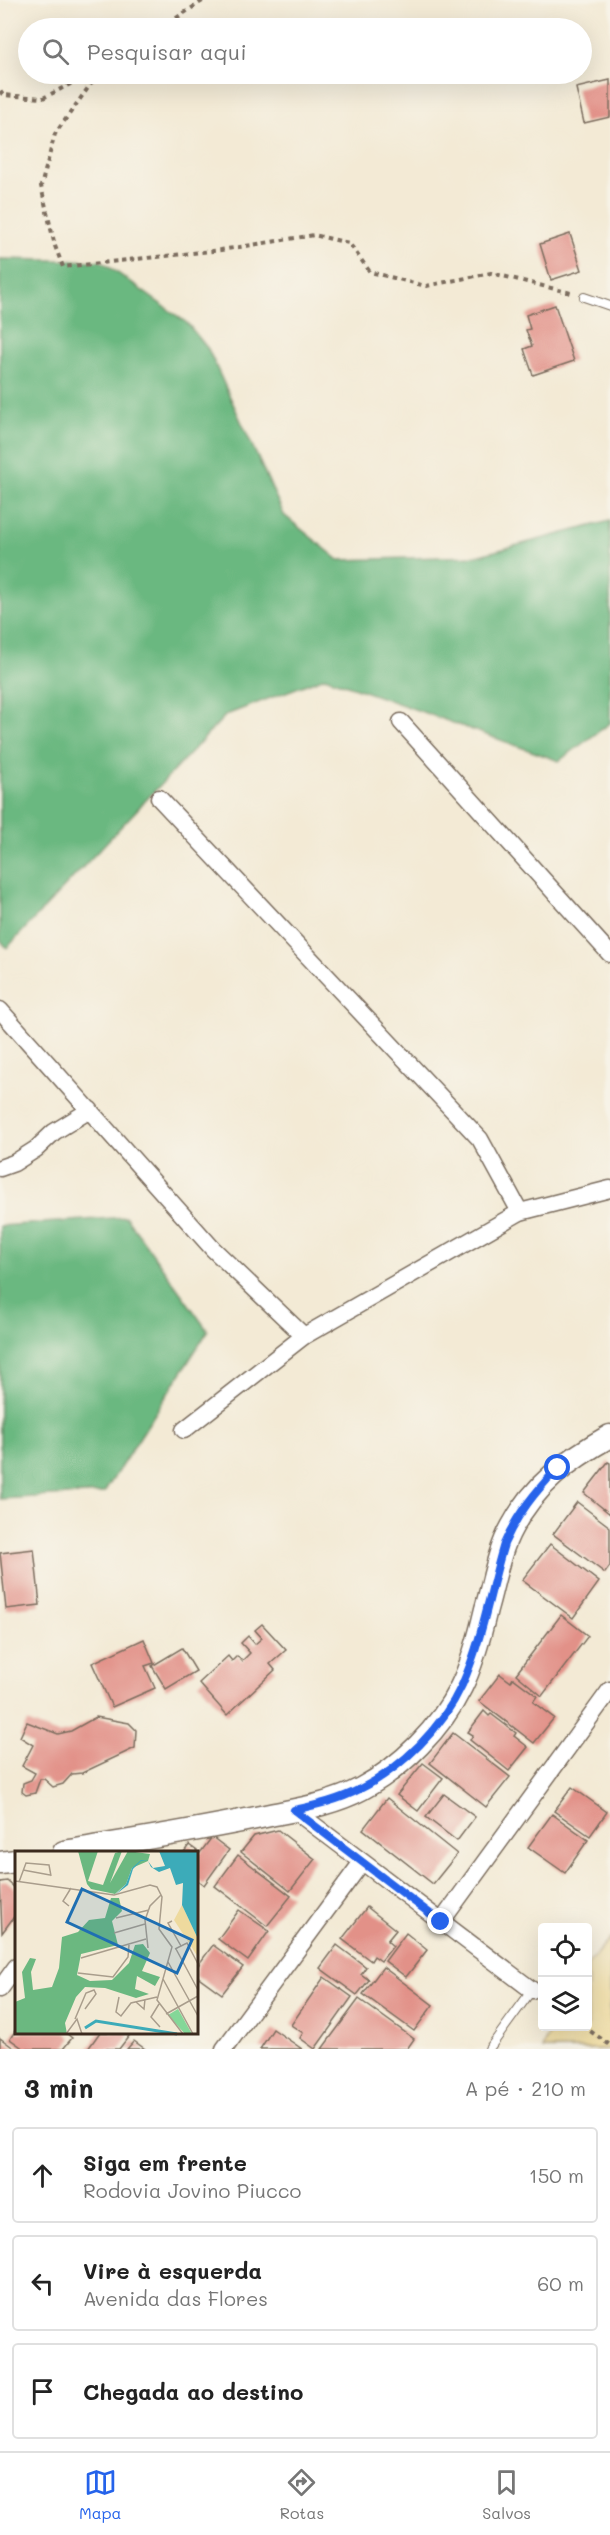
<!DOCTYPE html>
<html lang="pt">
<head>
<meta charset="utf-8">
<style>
	:root { --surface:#fff; --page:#f2f2f2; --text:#222; --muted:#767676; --line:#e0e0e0; --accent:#2563eb }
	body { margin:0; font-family:Mali,sans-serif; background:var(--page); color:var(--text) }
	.controls { position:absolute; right:18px; bottom:18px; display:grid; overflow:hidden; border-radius:6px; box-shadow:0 6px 24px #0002 }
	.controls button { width:54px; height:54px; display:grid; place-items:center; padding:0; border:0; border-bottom:2px solid var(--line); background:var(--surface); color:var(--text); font:30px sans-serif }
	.stop { position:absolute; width:18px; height:18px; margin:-14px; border:4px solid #2563eb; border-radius:50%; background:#fff }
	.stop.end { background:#2563eb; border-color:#fff; box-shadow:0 2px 6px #0008 }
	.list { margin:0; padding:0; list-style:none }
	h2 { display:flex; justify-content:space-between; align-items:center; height:78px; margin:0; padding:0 24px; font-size:26px }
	h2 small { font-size:20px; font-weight:400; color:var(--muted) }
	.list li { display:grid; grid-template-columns:39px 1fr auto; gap:18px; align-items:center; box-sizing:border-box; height:96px; margin:0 12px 12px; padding:0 12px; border:2px solid var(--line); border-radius:6px }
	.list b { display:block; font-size:22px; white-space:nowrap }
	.list p { margin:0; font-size:20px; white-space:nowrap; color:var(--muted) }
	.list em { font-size:20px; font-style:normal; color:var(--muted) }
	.icon { flex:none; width:33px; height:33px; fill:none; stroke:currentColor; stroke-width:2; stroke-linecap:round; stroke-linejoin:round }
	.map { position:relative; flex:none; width:610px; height:2049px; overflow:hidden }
	.search { position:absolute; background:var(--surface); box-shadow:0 6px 24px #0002; left:18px; right:18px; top:18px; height:66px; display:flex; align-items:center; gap:15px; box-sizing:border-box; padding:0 21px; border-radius:33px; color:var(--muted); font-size:22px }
	.sheet { height:402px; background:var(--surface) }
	nav { display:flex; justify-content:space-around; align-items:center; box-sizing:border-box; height:84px; border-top:2px solid var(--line); background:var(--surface); font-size:16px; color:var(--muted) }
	nav a { display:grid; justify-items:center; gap:3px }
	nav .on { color:var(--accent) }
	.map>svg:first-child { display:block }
</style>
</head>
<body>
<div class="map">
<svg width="610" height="2049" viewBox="0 0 610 2049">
	<rect width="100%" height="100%" fill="#f7f3e8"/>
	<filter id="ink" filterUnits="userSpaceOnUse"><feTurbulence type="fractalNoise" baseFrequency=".0167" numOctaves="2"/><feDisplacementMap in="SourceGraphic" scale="12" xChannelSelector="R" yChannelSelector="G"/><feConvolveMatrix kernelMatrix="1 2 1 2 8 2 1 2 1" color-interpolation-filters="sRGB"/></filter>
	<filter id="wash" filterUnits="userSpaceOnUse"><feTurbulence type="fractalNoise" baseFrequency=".008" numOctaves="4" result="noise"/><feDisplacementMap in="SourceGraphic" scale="24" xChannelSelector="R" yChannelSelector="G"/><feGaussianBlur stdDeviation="1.35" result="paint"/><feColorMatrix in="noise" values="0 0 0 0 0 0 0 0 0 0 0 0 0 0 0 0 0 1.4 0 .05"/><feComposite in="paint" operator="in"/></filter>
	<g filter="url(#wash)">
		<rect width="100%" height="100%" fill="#f3ead5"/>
		<!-- forest -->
		<g fill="#6bb880" stroke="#53714f" stroke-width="1.5">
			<path d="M0 259 101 261 187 323 208 349 284 515 339 560 476 556 610 521V723L559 761 325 677 226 715 7 948 0 940Z"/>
			<path d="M126 1217 208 1331 104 1493 0 1499V1226Z"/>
		</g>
		<!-- sand -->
		<path fill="#eeda9e" stroke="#94825e" stroke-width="1.5" d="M610 1939V2049H542L552 2027 588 2026V1964Z"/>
		<g id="blocks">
			<!-- building -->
			<g fill="#e29188">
				<path d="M610 80V117L584 123 576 88Z"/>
				<path d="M570 234 582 270 551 280 540 244Z"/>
				<path d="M555 305 574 361 533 375 524 349 532 346 526 330 530 329 526 315Z"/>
				<path d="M608 1462 610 1463V1514L584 1493Z"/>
				<path d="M577 1502 610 1527V1566L605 1573 553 1534Z"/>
				<path d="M550 1544 599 1582 573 1618 522 1580Z"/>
				<path d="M34 1549 40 1605 6 1609 0 1553Z"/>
				<path d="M561 1615 588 1636 542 1696 516 1674Z"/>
				<path d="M262 1624 286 1650 270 1664 275 1670 227 1715 199 1683 228 1656 232 1661 237 1656 242 1661 250 1653 241 1643 248 1636 255 1644 262 1638 255 1630Z"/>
				<path d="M144 1639 154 1663 145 1666 155 1688 112 1707 92 1663Z"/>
				<path d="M182 1648 196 1671 166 1689 152 1666Z"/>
				<path d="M500 1674 511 1682 513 1678 537 1696 533 1702 554 1718 534 1743 479 1701Z"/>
				<path d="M484 1711 489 1716 491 1714 516 1733 514 1736 528 1747 509 1771 470 1740 473 1735 468 1732Z"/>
				<path d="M96 1717 129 1723 136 1730 135 1748 82 1773 72 1774 63 1784 53 1787 44 1779H40L35 1793 26 1795 22 1792 23 1783 31 1780 35 1773 22 1766 33 1745 20 1737 27 1722 58 1734 71 1731Z"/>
				<path d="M453 1733 510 1777 486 1807 430 1763Z"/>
				<path d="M423 1763 443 1778 418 1811 397 1795Z"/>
				<path d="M572 1787 607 1812 590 1836 554 1811Z"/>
				<path d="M444 1794 475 1817 457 1841 426 1817Z"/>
				<path d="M387 1798 457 1854 433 1884 363 1829Z"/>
				<path d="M552 1814 588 1840 565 1873 528 1847Z"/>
				<path d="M278 1830 315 1859 290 1891 241 1852 254 1836Z"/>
				<path d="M212 1837 229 1850 204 1885 196 1879V1852H184L189 1845 200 1853Z"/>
				<path d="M238 1855 291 1896 267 1926 215 1886Z"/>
				<path d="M7 1881 16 1889V1914L2 1933 0 1882Z"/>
				<path d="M367 1907 396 1930 387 1941 393 1946 381 1961 374 1956 371 1961 342 1939Z"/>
				<path d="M239 1910 269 1931 248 1961 218 1939Z"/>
				<path d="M406 1933 427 1950 406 1977 385 1961Z"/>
				<path d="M213 1945 243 1967 222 1994 196 1975V1968Z"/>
				<path d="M337 1945 366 1967 361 1974 369 1980 357 1995 320 1968Z"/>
				<path d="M383 1967 433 2005 414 2031 363 1994Z"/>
				<path d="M324 1977 352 1997 315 2049 300 2038 303 2033 291 2025Z"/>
				<path d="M359 1999 414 2039 407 2049H322Z"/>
				<path d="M16 2029V2032H65L72 2038 63 2049H24L10 2039Z"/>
				<path d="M273 2029 302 2049H260Z"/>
				<path d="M100 2032H125L129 2036 119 2049H88Z"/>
				<path d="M0 2038 15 2049H0Z"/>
				<path d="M134 2041 145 2049H127Z"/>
			</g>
		</g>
	</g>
	<g filter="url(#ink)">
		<use href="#blocks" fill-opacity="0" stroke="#7b6d5e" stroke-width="1.5"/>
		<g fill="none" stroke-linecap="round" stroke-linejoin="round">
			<defs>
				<g id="service">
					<path d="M584 297 610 306"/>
					<path d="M489 2049 532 1990"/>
				</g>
				<g id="minor">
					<path d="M401 722 610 954"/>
					<path d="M159 798 480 1139 520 1212"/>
					<path d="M0 1010 213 1249 304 1336"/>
					<path d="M0 1168 14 1163 36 1149 54 1132 90 1110"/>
					<path d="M184 1430 304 1336 520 1212 610 1189"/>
					<path d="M294 1810 532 1990"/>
					<path d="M441 1922 610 1690"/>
					<path d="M0 1989 16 1967"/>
					<path d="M224 2049 362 1862"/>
				</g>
				<g id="secondary">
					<path d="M64 1852C133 1840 202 1830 270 1815 300 1809 333 1804 361 1789 402 1767 441 1728 461 1687 473 1663 480 1635 486 1609 494 1582 498 1552 512 1527 535 1484 569 1459 610 1436"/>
					<path d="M0 1863 16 1861"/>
				</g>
			</defs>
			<!-- service casing -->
			<use href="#service" stroke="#7b6d5e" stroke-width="10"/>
			<!-- minor casing -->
			<use href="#minor" stroke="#7b6d5e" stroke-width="19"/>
			<!-- secondary casing -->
			<use href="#secondary" stroke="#7b6d5e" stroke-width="25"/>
			<!-- path -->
			<g stroke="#7b6d5e" stroke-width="4" stroke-dasharray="4.5 4.5" stroke-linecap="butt">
				<path d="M161 28 204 0"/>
				<path d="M98 74 55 134 41 186 55 246 63 267 221 250 314 235 349 243 370 272 426 286 491 273 571 293"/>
				<path d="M0 91 3 95 43 98 90 74"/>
				<path d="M583 2026 610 2045"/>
			</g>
			<!-- service -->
			<use href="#service" stroke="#fff" stroke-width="8"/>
			<!-- minor -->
			<use href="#minor" stroke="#fff" stroke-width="16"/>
			<!-- secondary -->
			<use href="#secondary" stroke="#fff" stroke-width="22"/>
		</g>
	</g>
	<g fill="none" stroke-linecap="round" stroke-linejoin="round" filter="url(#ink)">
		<!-- route -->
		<path stroke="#2563eb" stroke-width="8" d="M441 1922 294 1810C317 1805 339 1800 360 1789 402 1768 442 1728 462 1685 482 1641 490 1590 504 1544 517 1514 536 1491 558 1468"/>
	</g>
	<!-- overview -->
	<g transform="translate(15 1851)">
		<rect width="183" height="183" fill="#f3ead5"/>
		<path d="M163 158 177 183H170L153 164Z" fill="#84d798"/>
		<path d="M63 0H83L73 30 88 34 100 2 107 0 95 32 113 0 135 3 133 10 117 17 111 33 100 43 76 38 72 33ZM96 47H104L107 60 97 70 103 94 66 103 62 124 75 130 97 129 114 112 120 94 128 93 135 102 127 120 145 126 140 135 122 125 120 138 134 143 121 147 90 137 70 136 61 146 50 172 52 183H0V151L10 147 7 121 15 107 21 108 16 121 18 139 37 136 44 117 47 86 63 81 74 69 90 67Z" fill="#6bb880"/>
		<path d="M167 54 183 88V106L159 69Z" fill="#eeda9e"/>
		<path d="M144 0H183V88L167 54 168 32 161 34 155 17 144 21 136 16 133 10H126L118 18 113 34 100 44 111 33 117 17 126 9 133 10 138 17 150 15Z" fill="#3cabb9"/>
		<path fill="none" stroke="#3cabb9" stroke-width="3" d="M70 177 81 170 162 183"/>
		<path fill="none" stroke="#a99d8c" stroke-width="1.5" d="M8 19 35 24M0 30 99 44 135 34 142 36 147 46 144 78 157 96 142 149 168 183M4 31 11 12 34 14 36 25M54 55 48 50 56 37M101 67 134 59M157 70 153 72 166 95M99 82 130 73M133 97 130 69 135 55 146 44M160 98 172 92 183 113M161 98 183 139M66 107 131 88M153 111 183 165M63 122 98 126 113 106 114 94M148 128 178 183M104 146 101 161 106 165 116 152 142 146M121 151 129 158 130 148M144 153 136 166 145 176M151 163 183 145M60 168 71 142 79 139 81 143 70 158M51 183 62 168 67 183"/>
		<path fill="#1f6fb2" fill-opacity="0.15" stroke="#1f6fb2" stroke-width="3" d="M67 38 177 89 162 122 52 71Z"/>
		<rect width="183" height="183" fill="none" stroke="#3b2a1e" stroke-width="3"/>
	</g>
</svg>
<div class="controls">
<button><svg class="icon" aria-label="locate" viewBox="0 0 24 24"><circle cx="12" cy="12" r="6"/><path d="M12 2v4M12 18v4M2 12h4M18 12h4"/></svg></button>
<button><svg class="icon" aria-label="layers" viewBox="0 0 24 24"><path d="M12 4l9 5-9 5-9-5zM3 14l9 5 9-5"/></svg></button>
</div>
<div class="stop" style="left:558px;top:1468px"></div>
<div class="stop end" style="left:441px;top:1922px"></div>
<div class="search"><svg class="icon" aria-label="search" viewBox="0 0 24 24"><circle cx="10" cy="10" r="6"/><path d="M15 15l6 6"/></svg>Pesquisar aqui</div>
</div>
<section class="sheet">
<h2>3 min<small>A pé · 210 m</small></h2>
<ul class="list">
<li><svg class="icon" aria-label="ahead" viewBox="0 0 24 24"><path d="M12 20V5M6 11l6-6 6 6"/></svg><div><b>Siga em frente</b><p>Rodovia Jovino Piucco</p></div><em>150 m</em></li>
<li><svg class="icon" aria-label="left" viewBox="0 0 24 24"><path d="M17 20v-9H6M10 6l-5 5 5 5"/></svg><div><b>Vire à esquerda</b><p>Avenida das Flores</p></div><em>60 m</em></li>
<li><svg class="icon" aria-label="arrive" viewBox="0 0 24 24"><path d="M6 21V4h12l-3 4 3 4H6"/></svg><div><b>Chegada ao destino</b></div></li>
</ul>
</section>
<nav>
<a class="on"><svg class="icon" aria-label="map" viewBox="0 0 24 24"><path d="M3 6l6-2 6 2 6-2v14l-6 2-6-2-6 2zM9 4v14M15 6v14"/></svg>Mapa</a>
<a><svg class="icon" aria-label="directions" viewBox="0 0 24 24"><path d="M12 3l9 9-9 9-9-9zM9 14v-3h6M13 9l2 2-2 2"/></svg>Rotas</a>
<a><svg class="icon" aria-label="saved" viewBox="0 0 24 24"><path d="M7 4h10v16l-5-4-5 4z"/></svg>Salvos</a>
</nav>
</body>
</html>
